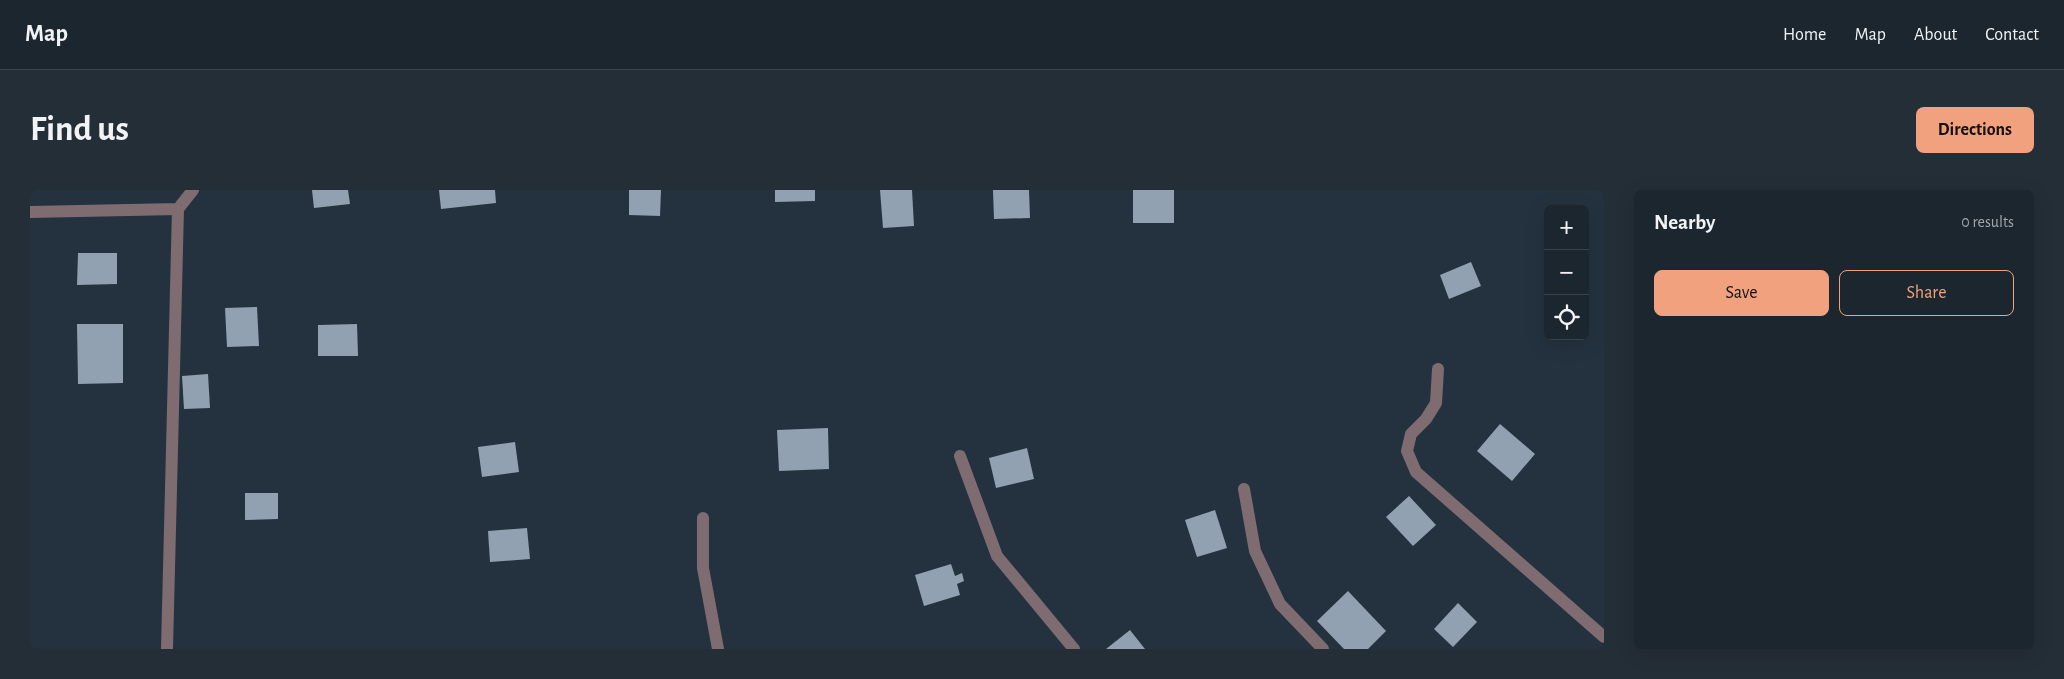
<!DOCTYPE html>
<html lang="en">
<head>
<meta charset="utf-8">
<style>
	:root { --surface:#1b262f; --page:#242e37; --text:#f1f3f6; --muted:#a0a5aa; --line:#39434b; --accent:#f1a17d }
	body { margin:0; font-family:"Alegreya Sans",sans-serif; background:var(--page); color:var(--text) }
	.controls { position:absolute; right:15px; top:15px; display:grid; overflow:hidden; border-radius:8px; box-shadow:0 5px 20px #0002 }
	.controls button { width:45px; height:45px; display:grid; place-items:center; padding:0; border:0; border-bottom:1px solid var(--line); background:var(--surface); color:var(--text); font:25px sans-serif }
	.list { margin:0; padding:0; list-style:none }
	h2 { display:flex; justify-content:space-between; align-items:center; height:65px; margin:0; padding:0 20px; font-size:21px }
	h2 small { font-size:16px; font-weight:400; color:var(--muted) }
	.actions { display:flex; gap:10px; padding:15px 20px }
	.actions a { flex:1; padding:11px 0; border:1px solid var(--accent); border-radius:8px; text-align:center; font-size:18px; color:var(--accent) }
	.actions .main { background:var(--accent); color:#111 }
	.icon { flex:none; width:28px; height:28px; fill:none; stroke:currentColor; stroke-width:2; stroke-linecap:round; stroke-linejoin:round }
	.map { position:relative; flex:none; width:1574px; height:459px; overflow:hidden; border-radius:8px }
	header { display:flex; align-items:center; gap:30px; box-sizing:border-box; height:70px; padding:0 25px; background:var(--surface); border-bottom:1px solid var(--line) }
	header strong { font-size:24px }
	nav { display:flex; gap:28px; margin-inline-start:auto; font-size:18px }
	.intro { display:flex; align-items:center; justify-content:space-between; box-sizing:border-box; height:120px; padding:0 30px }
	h1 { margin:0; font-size:35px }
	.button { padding:12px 22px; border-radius:8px; background:var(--accent); color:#111; font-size:18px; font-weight:700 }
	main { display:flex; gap:30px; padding:0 30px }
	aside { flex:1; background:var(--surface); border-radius:8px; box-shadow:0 5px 20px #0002 }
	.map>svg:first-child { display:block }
</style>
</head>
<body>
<header>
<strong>Map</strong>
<nav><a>Home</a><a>Map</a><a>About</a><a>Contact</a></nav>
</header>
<div class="intro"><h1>Find us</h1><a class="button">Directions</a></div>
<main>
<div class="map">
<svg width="1574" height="459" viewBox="0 0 1574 459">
	<rect width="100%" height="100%" fill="#24323f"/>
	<!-- building -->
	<g fill="#91a1b1">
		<path d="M282 0H318L320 14 284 18Z"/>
		<path d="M409 0H465L466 13 411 19Z"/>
		<path d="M599 0H631L630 26 599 25Z"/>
		<path d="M745 0H785V11L745 12Z"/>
		<path d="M850 0H882L884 36 853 38Z"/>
		<path d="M963 0H999L1000 28 964 29Z"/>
		<rect x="1103" y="0" width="41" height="33"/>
		<path d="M48 63H87V94L47 95Z"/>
		<path d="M1441 72 1451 96 1419 109 1410 85Z"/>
		<path d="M227 117 229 156 197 157 195 118Z"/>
		<path d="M47 134H93V193L48 194Z"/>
		<path d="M327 134 328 166H288V135Z"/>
		<path d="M178 184 180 218 154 219 152 186Z"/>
		<path d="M1470 234 1505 264 1482 291 1447 261Z"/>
		<path d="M798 238 799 279 749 281 747 240Z"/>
		<path d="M485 252 489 282 452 287 448 257Z"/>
		<path d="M997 258 1004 289 966 298 959 268Z"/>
		<path d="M215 303H248V329L215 330Z"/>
		<path d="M1379 306 1406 335 1383 356 1356 327Z"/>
		<path d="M1185 320 1197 358 1167 367 1155 330Z"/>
		<path d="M497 338 500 369 460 372 458 341Z"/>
		<path d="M921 374 925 386 932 383 934 391 927 394 930 405 894 416 885 385Z"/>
		<path d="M1318 401 1356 441 1338 459H1314L1287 431Z"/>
		<path d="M1428 413 1447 432 1423 457 1404 439Z"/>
		<path d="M1100 440 1115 459H1076Z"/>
	</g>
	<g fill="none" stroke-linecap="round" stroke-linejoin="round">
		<!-- minor -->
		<g stroke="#7f6c71" stroke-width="12">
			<path d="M0 22 148 19 163 0"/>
			<path d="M1408 179 1406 213 1396 229 1381 244 1377 261 1386 282 1574 447"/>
			<path d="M930 266 967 366 1044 459"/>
			<path d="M1214 299 1225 361 1250 414 1293 459"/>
			<path d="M673 328V378L688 459"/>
			<path d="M137 459 148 19"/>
		</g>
	</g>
</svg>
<div class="controls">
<button>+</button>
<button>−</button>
<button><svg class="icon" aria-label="locate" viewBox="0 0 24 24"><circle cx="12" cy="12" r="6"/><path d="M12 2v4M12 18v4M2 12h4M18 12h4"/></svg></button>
</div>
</div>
<aside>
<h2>Nearby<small>0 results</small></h2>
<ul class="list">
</ul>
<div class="actions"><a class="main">Save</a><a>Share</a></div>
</aside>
</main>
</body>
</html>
